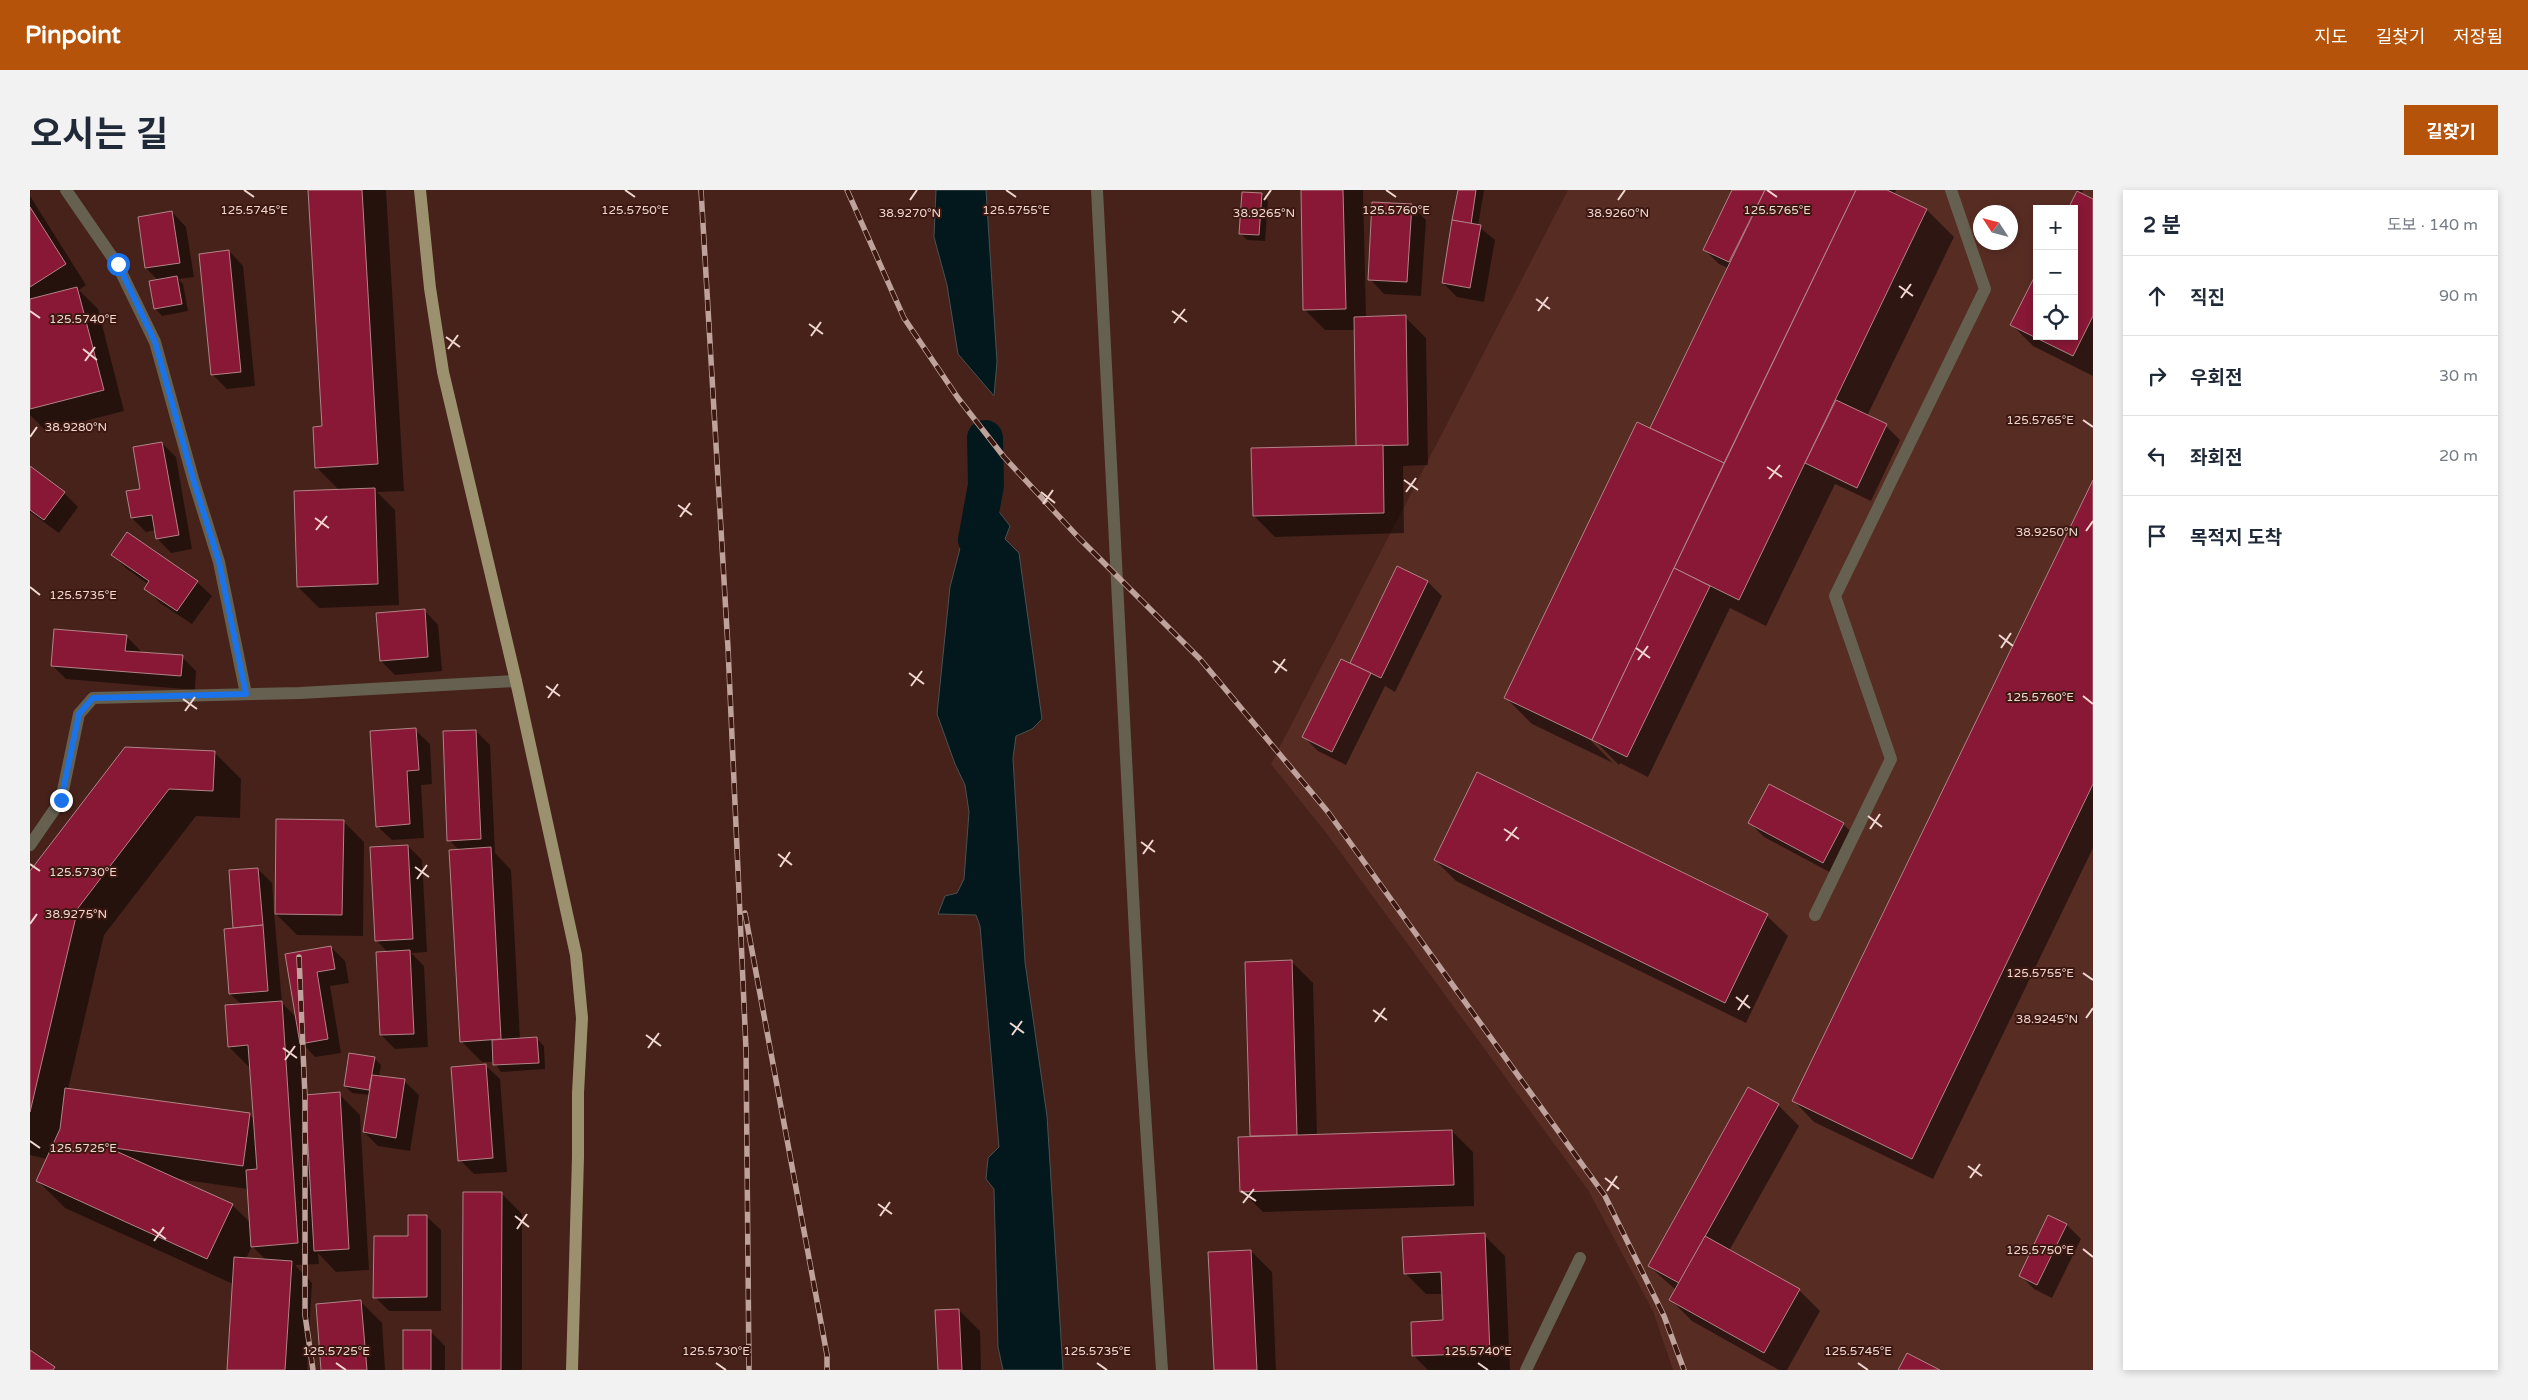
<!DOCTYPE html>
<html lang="ko">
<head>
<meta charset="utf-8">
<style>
	:root { --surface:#fff; --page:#f2f2f3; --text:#1f2937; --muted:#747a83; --line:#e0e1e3; --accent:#b45309 }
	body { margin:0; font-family:"Varela Round","Noto Sans KR",sans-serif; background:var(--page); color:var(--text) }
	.controls { position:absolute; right:15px; top:15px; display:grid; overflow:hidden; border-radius:0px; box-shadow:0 2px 8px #0003 }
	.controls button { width:45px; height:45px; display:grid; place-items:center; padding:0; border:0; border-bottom:1px solid var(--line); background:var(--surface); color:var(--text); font:25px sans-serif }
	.compass { position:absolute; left:1943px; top:15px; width:45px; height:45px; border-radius:50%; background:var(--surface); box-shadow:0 2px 8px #0003; rotate:306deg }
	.stop { position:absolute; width:15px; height:15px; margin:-11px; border:4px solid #1a73e8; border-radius:50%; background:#fff }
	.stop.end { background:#1a73e8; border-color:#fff; box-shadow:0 1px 5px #0008 }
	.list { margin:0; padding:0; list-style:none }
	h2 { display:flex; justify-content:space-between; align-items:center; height:65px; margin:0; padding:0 20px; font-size:21px }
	h2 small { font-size:16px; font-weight:400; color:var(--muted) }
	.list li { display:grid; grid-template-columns:32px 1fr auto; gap:15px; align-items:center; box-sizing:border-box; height:80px; padding:0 20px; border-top:1px solid var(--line) }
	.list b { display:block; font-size:19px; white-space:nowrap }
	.list em { font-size:16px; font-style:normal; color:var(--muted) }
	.icon { flex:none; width:28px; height:28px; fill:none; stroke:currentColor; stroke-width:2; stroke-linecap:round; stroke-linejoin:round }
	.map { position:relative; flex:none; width:2063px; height:1180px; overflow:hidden; border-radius:0px }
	header { display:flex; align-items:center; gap:30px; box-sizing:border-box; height:70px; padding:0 25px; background:var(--accent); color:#fff }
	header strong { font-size:24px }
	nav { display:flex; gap:28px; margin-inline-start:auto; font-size:18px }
	.intro { display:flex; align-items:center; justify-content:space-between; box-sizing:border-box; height:120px; padding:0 30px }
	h1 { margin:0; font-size:35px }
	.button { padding:12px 22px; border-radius:0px; background:var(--accent); color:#fff; font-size:18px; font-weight:700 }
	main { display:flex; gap:30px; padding:0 30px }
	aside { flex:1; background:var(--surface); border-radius:0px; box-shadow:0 2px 8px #0003 }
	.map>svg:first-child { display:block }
</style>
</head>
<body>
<header>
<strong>Pinpoint</strong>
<nav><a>지도</a><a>길찾기</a><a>저장됨</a></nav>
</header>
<div class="intro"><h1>오시는 길</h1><a class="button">길찾기</a></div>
<main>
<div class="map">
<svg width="2063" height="1180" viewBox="0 0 2063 1180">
	<rect width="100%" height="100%" fill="#47221a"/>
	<!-- built -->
	<path fill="#572c23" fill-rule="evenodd" d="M1538 0H2063V1180H1643L1623 1121 1558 1000 1297 644 1241 574ZM2007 19H2044V146H2007ZM1950 22H1980V52H1950Z"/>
	<!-- water -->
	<g fill="#03181c" stroke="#4a5152">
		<path d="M906 0H956L967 172 964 206 928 164 917 95 904 47Z"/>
		<path d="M947 293 980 336 975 349 989 363 1012 529 1002 539 986 546 983 568 995 772 1017 926 1033 1180H973L968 1157 964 999 956 989 958 968 969 957 950 736 946 725 908 724 915 706 927 703 934 689 939 622 935 595 925 574 907 524 920 397Z"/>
	</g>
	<!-- shadow -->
	<g fill="#0007" fill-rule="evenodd">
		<path d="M280 0H356L374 301 347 302 365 320 369 415 289 418 268 397 309 300 286 277 294 237Z"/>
		<path d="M1272 0H1333L1336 128 1375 127 1396 148 1398 275 1373 276 1374 343 1245 347 1224 326 1327 257 1326 140H1295L1274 119Z"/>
		<path d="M1429 0H1454L1448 36 1465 50 1454 112 1427 107 1413 93Z"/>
		<path d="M1703 0H1866L1864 5 1897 20 1924 47 1837 226 1856 236 1870 250 1841 311 1805 294 1736 436 1700 418 1618 587 1590 573 1589 575 1558 544 1556 546 1583 573 1502 534 1475 507 1620 239 1698 78 1689 74 1675 60Z"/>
		<path d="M2047 0H2053L2051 4 2063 10V186L2003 156 1982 135 2007 146H2044V19H2039Z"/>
		<path d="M1231 4 1238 11 1235 51 1217 50 1210 43Z"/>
		<path d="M0 6 56 95 49 100 68 119 94 221 16 241 0 225Z"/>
		<path d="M1381 15 1396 30 1391 106 1354 104 1340 89Z"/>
		<path d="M142 22 156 37 164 87 148 89 153 94 158 121 132 126 126 119 121 92 129 91 116 78 109 28Z"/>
		<path d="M199 61 213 76 225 196 197 199 183 185Z"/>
		<path d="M132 253 146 267 162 359 141 363 127 348 126 340 116 342 102 328Z"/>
		<path d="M0 278 34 303 48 317 29 343 0 322Z"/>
		<path d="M2063 293V658L1903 989 1784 932 1764 911Z"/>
		<path d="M97 344 167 392 182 406 162 434 130 413 116 398 118 394 97 379 82 365Z"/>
		<path d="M1368 378 1398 392 1412 406 1365 502 1355 496 1316 575 1288 561 1274 547 1321 475Z"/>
		<path d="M394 420 408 435 412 481 365 485 351 471Z"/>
		<path d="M96 446 110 460V463L152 467 166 481 165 500 36 489 22 475Z"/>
		<path d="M385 540 400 554 402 594 391 595 394 648 362 650 347 636Z"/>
		<path d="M446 541 460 555 465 663 481 680 490 850 507 849 514 856 515 879 471 882 464 872H452L431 851 429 660 419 650Z"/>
		<path d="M184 562 211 589 210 628 166 626 74 745 38 899 219 925 225 930 220 878 199 857 212 815 200 804 205 739 200 681 228 679 242 693 244 722H246L313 631 334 652 333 746 267 745 244 722 252 813 267 828 256 765 301 757 315 771 319 793 300 796 311 863 285 867 274 855 277 906 309 904 330 925 339 1080 306 1082 288 1063 289 1074 265 1075 282 1093 277 1180H198L203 1094 35 1018 8 991 17 969 0 965V683ZM148 989 218 999 221 1033 202 1015ZM222 1056 236 1070 216 1069Z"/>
		<path d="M1448 583 1737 726 1758 746 1716 833 1426 691 1405 670Z"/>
		<path d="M1720 633 1813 634 1827 648 1807 686 1734 647Z"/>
		<path d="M378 656 392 670 397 762 381 763 394 776 398 857 365 859 351 845 359 763 346 750Z"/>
		<path d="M1262 772 1283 793 1287 945 1422 941 1443 962 1444 1016 1233 1022 1212 1001 1221 948 1217 773Z"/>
		<path d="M344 868 351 875 349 887 374 891 389 905 380 961 348 956 334 942 340 905 322 903 315 896Z"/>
		<path d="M455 875 470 889 477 982 444 984 430 970Z"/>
		<path d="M1748 915 1769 936 1699 1061 1769 1100 1790 1121 1757 1180H1749L1662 1131 1641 1110 1646 1100 1619 1076Z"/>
		<path d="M471 1003 492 1024V1180H433Z"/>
		<path d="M396 1026 411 1040V1121H359L345 1107 379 1047Z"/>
		<path d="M2019 1027 2037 1035 2051 1049 2022 1108 2004 1099 1990 1085Z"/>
		<path d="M1454 1045 1475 1066 1480 1180H1398L1383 1165 1414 1131 1413 1104H1396L1375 1083Z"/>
		<path d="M1221 1061 1242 1082 1246 1180H1186Z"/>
		<path d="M331 1112 352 1133 355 1180H292Z"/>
		<path d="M929 1120 950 1141 951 1180H909Z"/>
		<path d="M401 1142 415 1156V1180H374Z"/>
	</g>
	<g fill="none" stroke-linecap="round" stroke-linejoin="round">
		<!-- canal -->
		<path stroke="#03181c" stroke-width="36" d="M946 350 956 295 955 248"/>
	</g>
	<!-- building -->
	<g fill="#881835" stroke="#b28387">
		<path d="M278 0H332L348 274 285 278 283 237 292 236Z"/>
		<path d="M1271 0H1313L1316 119 1273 120Z"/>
		<path d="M1428 0H1446L1441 34 1422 30Z"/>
		<path d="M1702 0H1735L1699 72 1673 60Z"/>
		<path d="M1735 0H1826L1694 273 1620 238Z"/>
		<path d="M1826 0H1857L1897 19 1709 410 1644 378Z"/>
		<path d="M2047 1 2063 9V126L2043 166 1980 135 2007 82V146H2044V19H2038Z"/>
		<path d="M1212 2 1232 3 1229 45 1209 44Z"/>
		<path d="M1342 12 1382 14 1377 92 1338 90Z"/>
		<path d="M0 17 36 74 0 97Z"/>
		<path d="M142 21 150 73 115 78 108 27Z"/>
		<path d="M1422 30 1451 35 1440 98 1412 93Z"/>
		<path d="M199 60 211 182 181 185 169 64Z"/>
		<path d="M147 86 152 114 124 119 119 91Z"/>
		<path d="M47 97 74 200 0 219V109Z"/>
		<path d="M1376 125 1378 255 1326 256 1324 127Z"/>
		<path d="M1806 210 1857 234 1827 298 1775 273Z"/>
		<path d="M1607 232 1694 273 1562 550 1474 508Z"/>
		<path d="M132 252 149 345 126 349 122 325 101 328 96 301 110 299 103 257Z"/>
		<path d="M1353 255 1354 323 1223 326 1221 258Z"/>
		<path d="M0 276 35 302 14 330 0 320Z"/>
		<path d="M2063 290V594L1882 969 1762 911Z"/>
		<path d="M345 298 348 394 267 397 264 301Z"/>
		<path d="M97 342 168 391 147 421 114 399 119 391 81 365Z"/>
		<path d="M1367 376 1398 391 1351 488 1320 473Z"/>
		<path d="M1644 378 1680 396 1597 567 1562 550Z"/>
		<path d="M395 419 398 467 350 471 346 423Z"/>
		<path d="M24 439 97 445 95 461 153 465 151 486 21 476Z"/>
		<path d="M1311 469 1341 483 1302 562 1272 547Z"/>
		<path d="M386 538 389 580 377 581 380 634 346 637 340 541Z"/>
		<path d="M446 540 451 649 417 651 413 541Z"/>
		<path d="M95 557 185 561 183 601 139 599 48 718 0 922V681Z"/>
		<path d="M1447 582 1738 724 1695 813 1404 670Z"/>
		<path d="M1739 594 1814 633 1793 673 1718 633Z"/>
		<path d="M246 629 314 630 312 725 245 724Z"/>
		<path d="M378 655 383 749 345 751 340 657Z"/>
		<path d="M461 657 471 849 430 852 419 660Z"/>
		<path d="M228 678 233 735 203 738 199 680Z"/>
		<path d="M233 735 238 801 199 804 194 739Z"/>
		<path d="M301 756 305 779 287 782 298 849 270 854 255 764Z"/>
		<path d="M380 760 384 844 350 845 346 762Z"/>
		<path d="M1262 770 1267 945 1220 946 1215 772Z"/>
		<path d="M252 811 268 1053 221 1057 216 980 227 979 218 855 198 857 195 815Z"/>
		<path d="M507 847 509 873 463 875 462 850Z"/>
		<path d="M319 863 345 867 339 900 314 896Z"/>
		<path d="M456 874 463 968 428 971 421 877Z"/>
		<path d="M342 885 375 889 366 948 333 942Z"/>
		<path d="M1718 897 1749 914 1649 1093 1618 1076Z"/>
		<path d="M35 898 220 923 213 976 77 957 203 1014 177 1069 6 991 30 939Z"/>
		<path d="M310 902 319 1059 284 1061 275 905Z"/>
		<path d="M1422 940 1424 995 1210 1002 1208 947Z"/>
		<path d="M433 1002H472L471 1180H432Z"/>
		<path d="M378 1025H397V1107L343 1108 344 1046H378Z"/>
		<path d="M2018 1025 2037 1034 2007 1095 1989 1086Z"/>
		<path d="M1455 1043 1460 1163 1382 1166 1381 1132 1413 1130 1411 1082 1374 1084 1372 1047Z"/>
		<path d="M1675 1046 1770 1099 1734 1163 1639 1110Z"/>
		<path d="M1221 1060 1227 1180H1184L1178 1062Z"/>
		<path d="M204 1067 262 1071 255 1180H197Z"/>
		<path d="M331 1110 337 1180H291L286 1114Z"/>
		<path d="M929 1119 932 1180H908L905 1120Z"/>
		<rect x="373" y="1140" width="28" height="40"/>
		<path d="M0 1160 25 1177 23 1180H0Z"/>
		<path d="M1877 1163 1910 1180H1868Z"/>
	</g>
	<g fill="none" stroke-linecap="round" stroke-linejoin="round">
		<!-- minor -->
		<g stroke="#65604f" stroke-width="12">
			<path d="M36 0 87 74 125 152 164 292 189 372 216 504"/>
			<path d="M1067 0 1111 861 1132 1180"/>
			<path d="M0 655 31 610 49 524 63 508 270 503 486 491"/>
			<path d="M1785 725 1861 569 1805 406 1955 99 1921 0"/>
			<path d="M1496 1180 1550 1068"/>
		</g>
		<!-- major -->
		<path stroke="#9c916e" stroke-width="12" d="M390 0 400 98 413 182 486 491 546 765 552 828 548 903V967L542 1180"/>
		<defs>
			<g id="rail">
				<path d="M671 0 698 458 716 859 719 1180"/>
				<path d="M817 0 874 128 928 208 974 267 1049 348 1170 469 1298 622 1575 1006 1634 1126 1654 1180"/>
				<path d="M715 723 797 1165V1180"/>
				<path d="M269 767 275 907V1125L283 1180"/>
			</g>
		</defs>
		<!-- rail casing -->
		<use href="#rail" stroke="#bea29b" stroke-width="5.5"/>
		<!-- rail -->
		<use href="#rail" stroke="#3c1811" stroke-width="4" stroke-dasharray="11" stroke-linecap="butt"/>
	</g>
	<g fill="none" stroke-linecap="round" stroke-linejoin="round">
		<!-- route -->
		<path stroke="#1a73e8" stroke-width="6" d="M31 610 49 524 63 508 216 504 189 372 164 292 125 152 88 74"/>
	</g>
	<!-- ticks -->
	<path fill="none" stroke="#f0d7d1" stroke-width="2" d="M214 0 224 7M595 0 605 7M976 0 986 7M1356 0 1366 7M1737 0 1747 7M880 10 887 0M1234 10 1241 0M1588 10 1595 0M1869 96 1883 106M1871 108 1881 94M1506 109 1520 119M0 121 10 128M1142 121 1157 132M1508 121 1518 107M1144 133 1155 119M779 134 793 144M781 146 791 132M416 147 430 157M53 159 67 170M418 159 428 145M55 171 65 157M2053 230 2063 237M0 247 7 237M1737 277 1752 287M1739 289 1750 275M1374 290 1388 300M1011 302 1025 313M1376 302 1386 288M1013 314 1023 300M648 315 662 325M650 327 660 313M285 328 299 338M286 340 297 326M2056 341 2063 331M0 397 10 405M1969 445 1983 456M1606 458 1620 468M1971 458 1981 443M1608 470 1618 456M1243 471 1257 481M879 483 894 494M1245 483 1255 469M516 496 530 506M881 496 892 481M2053 506 2063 514M518 508 528 494M153 509 167 519M155 521 165 507M1838 626 1852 637M1474 639 1489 649M1840 639 1850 624M1476 651 1487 637M1111 652 1125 662M748 664 762 675M1113 664 1123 650M0 674 10 681M385 677 399 687M750 677 760 662M387 689 397 675M0 734 7 724M2053 783 2063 790M1706 807 1720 818M1343 820 1357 830M1708 820 1718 805M2056 828 2063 818M1345 832 1355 818M980 833 994 843M616 845 631 856M982 845 992 831M253 858 267 868M618 858 629 843M255 870 265 856M0 951 10 958M1938 976 1952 986M1575 988 1589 999M1940 988 1950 974M1211 1001 1226 1011M1577 1001 1587 986M1213 1013 1224 999M848 1014 862 1024M485 1026 499 1037M850 1026 860 1012M122 1039 136 1049M487 1039 497 1024M124 1051 134 1037M2053 1059 2063 1067M306 1173 316 1180M686 1173 696 1180M1067 1173 1077 1180M1448 1173 1458 1180M1828 1173 1838 1180"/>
	<g font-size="12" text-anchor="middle" fill="#f0d7d1" stroke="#3c1811" stroke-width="4" stroke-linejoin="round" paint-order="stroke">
		<text x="224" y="24">125.5745°E</text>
		<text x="605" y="24">125.5750°E</text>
		<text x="986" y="24">125.5755°E</text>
		<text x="1366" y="24">125.5760°E</text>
		<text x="1747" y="24">125.5765°E</text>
		<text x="1588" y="27">38.9260°N</text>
		<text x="880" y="27">38.9270°N</text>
		<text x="1234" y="27">38.9265°N</text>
		<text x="53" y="133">125.5740°E</text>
		<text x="2010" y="234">125.5765°E</text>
		<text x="46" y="241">38.9280°N</text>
		<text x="2017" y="346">38.9250°N</text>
		<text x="53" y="409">125.5735°E</text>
		<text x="2010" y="511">125.5760°E</text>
		<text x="53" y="686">125.5730°E</text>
		<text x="46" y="728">38.9275°N</text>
		<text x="2010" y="787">125.5755°E</text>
		<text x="2017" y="833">38.9245°N</text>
		<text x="53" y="962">125.5725°E</text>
		<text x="2010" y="1064">125.5750°E</text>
		<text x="306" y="1165">125.5725°E</text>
		<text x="686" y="1165">125.5730°E</text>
		<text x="1067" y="1165">125.5735°E</text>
		<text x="1448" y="1165">125.5740°E</text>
		<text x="1828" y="1165">125.5745°E</text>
	</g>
</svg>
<div class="controls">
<button>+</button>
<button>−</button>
<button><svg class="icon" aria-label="locate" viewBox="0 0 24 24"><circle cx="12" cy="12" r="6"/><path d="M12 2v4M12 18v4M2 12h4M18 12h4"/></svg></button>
</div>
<svg class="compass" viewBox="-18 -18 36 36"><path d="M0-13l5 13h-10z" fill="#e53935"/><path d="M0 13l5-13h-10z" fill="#747a83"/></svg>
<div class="stop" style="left:88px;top:74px"></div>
<div class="stop end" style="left:31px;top:610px"></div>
</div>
<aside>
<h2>2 분<small>도보 · 140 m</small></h2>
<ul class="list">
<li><svg class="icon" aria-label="ahead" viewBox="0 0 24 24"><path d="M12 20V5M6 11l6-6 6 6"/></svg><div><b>직진</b></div><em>90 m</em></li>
<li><svg class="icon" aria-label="right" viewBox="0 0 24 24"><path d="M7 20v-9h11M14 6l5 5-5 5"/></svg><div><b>우회전</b></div><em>30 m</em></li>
<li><svg class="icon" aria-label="left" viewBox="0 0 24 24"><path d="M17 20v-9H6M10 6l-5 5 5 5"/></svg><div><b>좌회전</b></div><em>20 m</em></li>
<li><svg class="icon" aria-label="arrive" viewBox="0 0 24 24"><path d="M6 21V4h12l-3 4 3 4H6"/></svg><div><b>목적지 도착</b></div></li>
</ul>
</aside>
</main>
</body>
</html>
